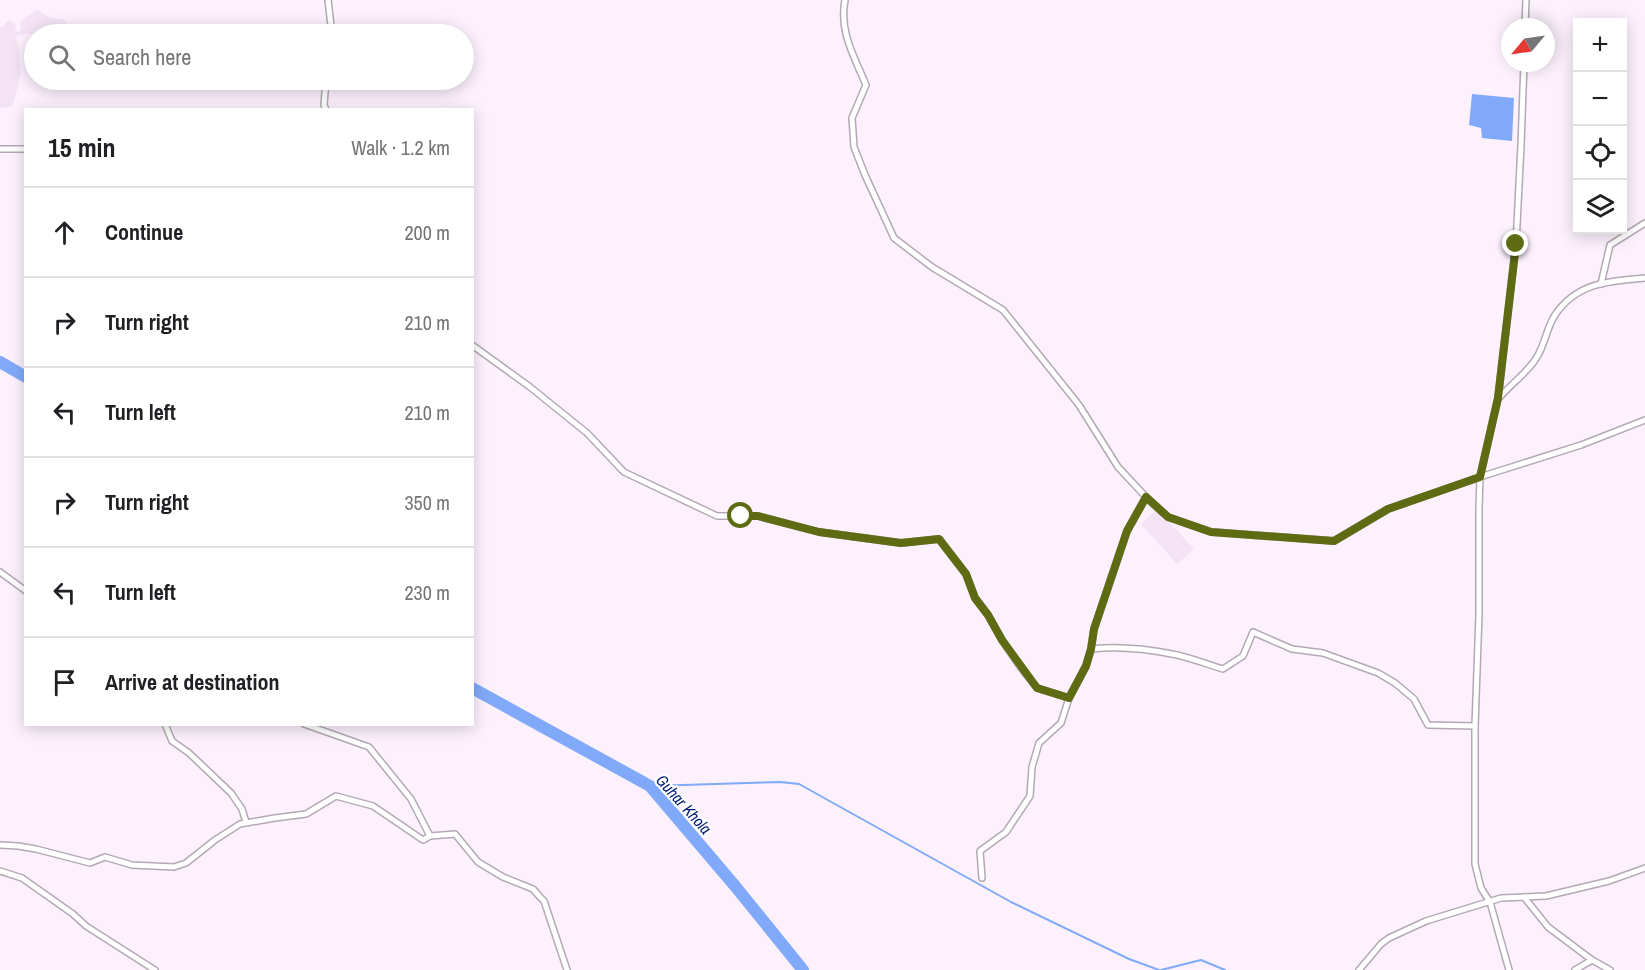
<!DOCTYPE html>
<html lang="en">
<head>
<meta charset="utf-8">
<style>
	:root { --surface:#fff; --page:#f2f2f2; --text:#202124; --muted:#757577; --line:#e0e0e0 }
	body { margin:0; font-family:"Archivo Narrow",sans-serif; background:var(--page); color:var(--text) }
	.controls { position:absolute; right:18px; top:18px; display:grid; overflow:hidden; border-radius:0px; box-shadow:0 3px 15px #0003 }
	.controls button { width:54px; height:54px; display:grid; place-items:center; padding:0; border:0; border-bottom:2px solid var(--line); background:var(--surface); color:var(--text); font:30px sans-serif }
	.compass { position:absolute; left:1501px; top:18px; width:54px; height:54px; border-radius:50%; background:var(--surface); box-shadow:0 3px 15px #0003; rotate:241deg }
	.stop { position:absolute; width:18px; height:18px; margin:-14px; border:4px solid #5e6b13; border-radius:50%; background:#fff }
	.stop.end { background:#5e6b13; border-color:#fff; box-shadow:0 2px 6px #0008 }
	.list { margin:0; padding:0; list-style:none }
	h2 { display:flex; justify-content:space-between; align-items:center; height:78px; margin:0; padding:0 24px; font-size:26px }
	h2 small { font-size:20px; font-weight:400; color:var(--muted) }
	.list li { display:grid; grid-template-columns:39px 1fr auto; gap:18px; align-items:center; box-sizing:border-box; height:90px; padding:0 24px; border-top:2px solid var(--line) }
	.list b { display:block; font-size:22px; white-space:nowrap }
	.list em { font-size:20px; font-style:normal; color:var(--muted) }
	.icon { flex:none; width:33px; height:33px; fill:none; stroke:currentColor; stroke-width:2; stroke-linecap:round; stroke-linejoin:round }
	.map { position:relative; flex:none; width:1645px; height:970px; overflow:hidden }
	.search { position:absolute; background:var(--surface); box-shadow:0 3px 15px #0003; left:24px; top:24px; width:450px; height:66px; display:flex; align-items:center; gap:15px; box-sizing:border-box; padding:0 21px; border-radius:33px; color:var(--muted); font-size:22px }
	.panel { position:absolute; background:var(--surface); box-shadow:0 3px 15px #0003; left:24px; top:108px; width:450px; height:618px; border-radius:0px }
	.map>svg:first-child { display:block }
</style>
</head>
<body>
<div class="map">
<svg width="1645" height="970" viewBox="0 0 1645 970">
	<rect width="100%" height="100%" fill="#fcf1fd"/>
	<!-- built -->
	<g fill="#f4e3f5">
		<path d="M37 9 50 18 62 19 65 21 68 32H64L65 34H24L16 36 19 49 21 74 13 105 7 108 0 107V27H3L6 22 10 20 16 25 15 30 18 32 21 28 20 22Z"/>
		<path d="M1157 509 1194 549 1177 564 1141 524Z"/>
	</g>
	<!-- water -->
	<path fill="#80aaf9" d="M1472 94 1514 98 1512 141 1482 138 1481 128 1469 125Z"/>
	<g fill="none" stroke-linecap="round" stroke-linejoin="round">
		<!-- stream -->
		<g stroke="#80aaf9" stroke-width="2">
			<path d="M650 786 780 782 799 784 1011 902 1129 959 1159 970"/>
			<path d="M1161 970 1201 960 1225 970"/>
		</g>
		<!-- river -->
		<g stroke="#80aaf9" stroke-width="12">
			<path d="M0 362 26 377"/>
			<path d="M472 688 650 786 735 886 803 970"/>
		</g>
		<defs>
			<g id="minor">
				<path d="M328 0 332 34"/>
				<path d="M845 0C839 32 854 56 866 85L852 118 854 147 865 175 894 238 932 267 1003 310 1079 405 1118 467 1146 497 1168 517 1211 532 1334 541 1388 509 1480 477 1581 445 1645 420"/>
				<path d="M1525 27 1526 0"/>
				<path d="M326 80 324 105 326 110"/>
				<path d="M0 149H26"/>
				<path d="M1601 284 1610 245 1645 223"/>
				<path d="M472 345 530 387 587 433 624 472 717 516H758L819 532 901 543 939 539 966 574 975 598 988 615 1002 640 1021 668 1037 688 1069 698"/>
				<path d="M1500 397C1510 385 1530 370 1537 357 1545 344 1547 327 1555 315 1577 282 1610 281 1645 278"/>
				<path d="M0 572 26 591"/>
				<path d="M1091 649C1117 646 1147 649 1172 654 1189 657 1206 664 1223 669L1243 656 1253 632 1292 649 1323 653 1378 673 1395 683 1414 699 1428 725 1475 726"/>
				<path d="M165 724 172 741 189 753 231 793 242 809 246 822"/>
				<path d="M304 724 369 747 411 799 430 836 455 834 478 862 503 877 533 889 540 897 544 901 567 970"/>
				<path d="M0 845 18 846 36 849 90 863 105 857 132 865 174 867 186 863 215 840 240 824 275 818 306 814 336 796 373 806 423 840 430 836"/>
				<path d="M0 871 22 878 73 914 86 926 155 970"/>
				<path d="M982 878 980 851 1006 832 1030 796 1032 767 1039 743 1061 723 1069 698 1086 666 1091 649 1094 629 1127 531 1146 497"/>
				<path d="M1524 897 1548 927 1592 960 1610 970"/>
				<path d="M1359 970 1381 944 1389 938 1426 921 1501 898 1546 896 1609 881 1645 868"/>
				<path d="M1509 970 1490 902 1481 888 1475 864V726L1479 614V508L1480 477 1498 398 1516 244 1521 145 1524 63"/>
				<path d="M1575 970 1592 960"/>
			</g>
		</defs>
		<!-- minor casing -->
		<use href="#minor" stroke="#b3a9b4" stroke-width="8"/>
		<!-- minor -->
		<use href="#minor" stroke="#fff" stroke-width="5"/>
	</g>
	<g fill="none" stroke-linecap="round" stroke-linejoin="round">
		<!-- route -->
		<path stroke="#5e6b13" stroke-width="8" d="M741 516H758L819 532 901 543 939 539 966 574 975 598 988 615 1002 640 1037 688 1069 698 1086 666 1091 649 1094 629 1127 531 1146 497 1168 517 1211 532 1334 541 1388 509 1480 477 1498 398 1516 244"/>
	</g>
	<g text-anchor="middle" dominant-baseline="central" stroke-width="4.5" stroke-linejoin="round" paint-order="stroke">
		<!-- water labels -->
		<g font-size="16" font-style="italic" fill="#001c75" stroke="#fff">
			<text transform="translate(684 804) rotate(48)">Guhar Khola</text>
		</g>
	</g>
</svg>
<div class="controls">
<button>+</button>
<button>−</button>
<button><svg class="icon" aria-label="locate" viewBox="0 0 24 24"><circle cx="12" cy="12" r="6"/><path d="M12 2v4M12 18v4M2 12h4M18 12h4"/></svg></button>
<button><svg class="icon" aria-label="layers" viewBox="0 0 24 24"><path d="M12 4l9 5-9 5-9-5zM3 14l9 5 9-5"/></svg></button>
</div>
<svg class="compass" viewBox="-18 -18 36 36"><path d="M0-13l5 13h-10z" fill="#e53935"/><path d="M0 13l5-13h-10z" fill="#757577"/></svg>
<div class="stop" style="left:741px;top:516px"></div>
<div class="stop end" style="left:1516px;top:244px"></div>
<div class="search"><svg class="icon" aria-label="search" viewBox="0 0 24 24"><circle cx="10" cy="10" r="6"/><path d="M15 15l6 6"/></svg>Search here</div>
<section class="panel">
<h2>15 min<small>Walk · 1.2 km</small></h2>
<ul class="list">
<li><svg class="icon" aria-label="ahead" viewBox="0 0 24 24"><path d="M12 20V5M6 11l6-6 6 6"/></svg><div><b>Continue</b></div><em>200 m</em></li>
<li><svg class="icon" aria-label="right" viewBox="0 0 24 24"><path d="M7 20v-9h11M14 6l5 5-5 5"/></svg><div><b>Turn right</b></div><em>210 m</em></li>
<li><svg class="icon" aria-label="left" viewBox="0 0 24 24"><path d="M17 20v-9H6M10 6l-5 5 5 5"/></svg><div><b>Turn left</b></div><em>210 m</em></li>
<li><svg class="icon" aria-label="right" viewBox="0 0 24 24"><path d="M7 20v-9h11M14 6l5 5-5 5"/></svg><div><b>Turn right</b></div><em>350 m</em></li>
<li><svg class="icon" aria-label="left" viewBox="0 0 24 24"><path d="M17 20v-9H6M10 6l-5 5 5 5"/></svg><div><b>Turn left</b></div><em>230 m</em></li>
<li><svg class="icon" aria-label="arrive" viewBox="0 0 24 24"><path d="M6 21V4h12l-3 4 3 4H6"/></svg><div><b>Arrive at destination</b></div></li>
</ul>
</section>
</div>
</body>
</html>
